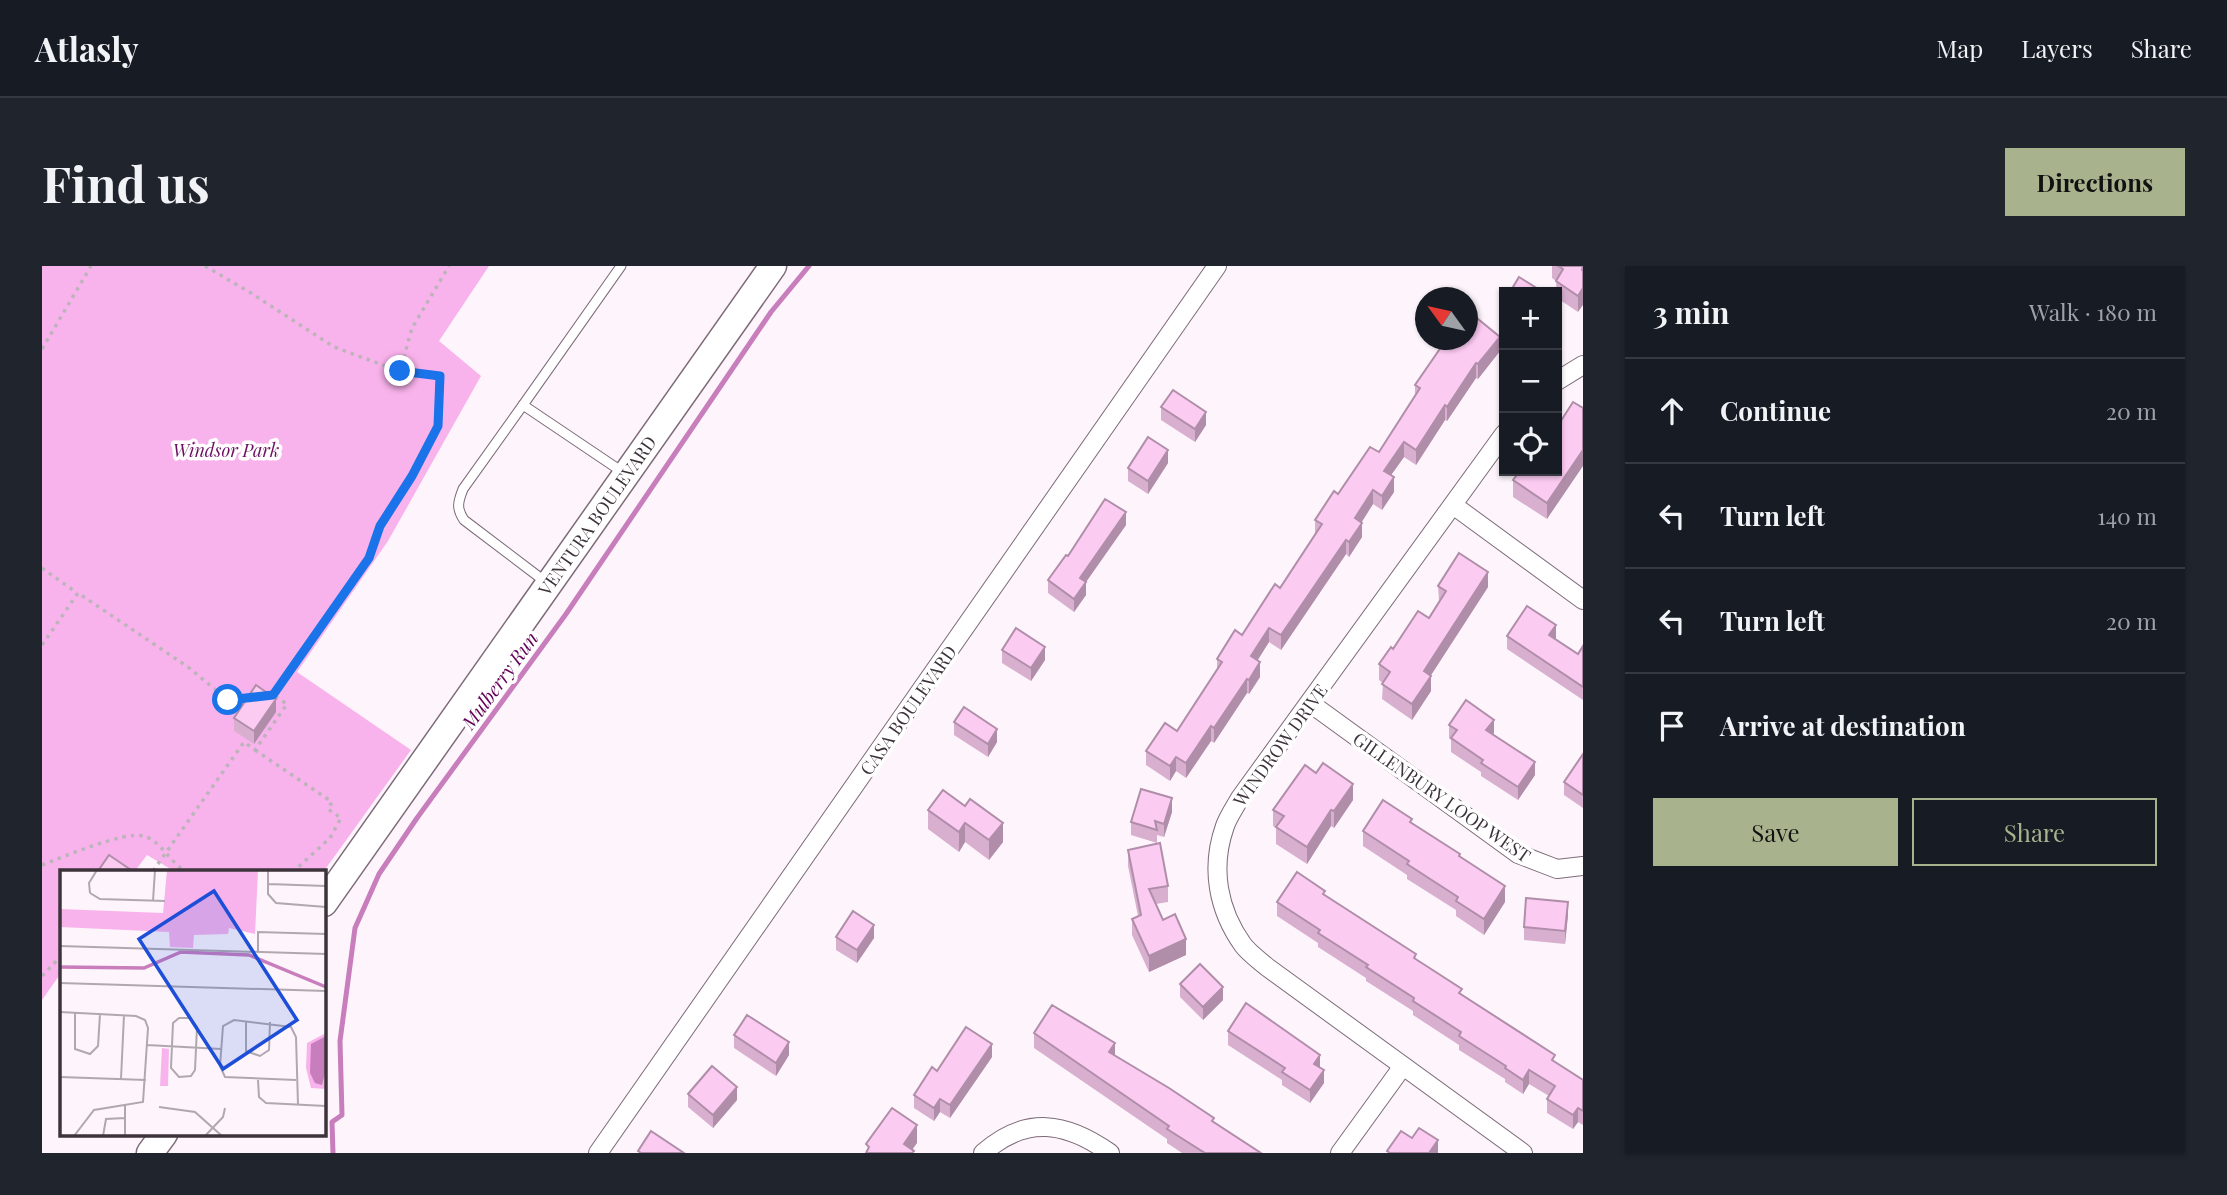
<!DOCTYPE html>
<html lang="en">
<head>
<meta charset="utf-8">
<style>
	:root { --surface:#171b24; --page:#20242c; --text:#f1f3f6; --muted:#9ea1a6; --line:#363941; --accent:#a8b38e }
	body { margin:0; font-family:"Playfair Display",serif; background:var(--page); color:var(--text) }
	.controls { position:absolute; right:21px; top:21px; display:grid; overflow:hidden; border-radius:0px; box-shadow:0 2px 5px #0004 }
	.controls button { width:63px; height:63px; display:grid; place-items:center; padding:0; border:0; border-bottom:2px solid var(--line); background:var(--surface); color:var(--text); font:35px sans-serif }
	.compass { position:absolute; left:1373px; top:21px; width:63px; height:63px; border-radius:50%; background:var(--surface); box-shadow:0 2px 5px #0004; rotate:303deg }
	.stop { position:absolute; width:21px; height:21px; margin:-16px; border:5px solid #1a73e8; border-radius:50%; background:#fff }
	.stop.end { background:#1a73e8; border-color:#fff; box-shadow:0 2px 7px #0008 }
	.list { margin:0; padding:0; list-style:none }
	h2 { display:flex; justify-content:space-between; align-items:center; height:91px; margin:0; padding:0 28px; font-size:30px }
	h2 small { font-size:23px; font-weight:400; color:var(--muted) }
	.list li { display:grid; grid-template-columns:46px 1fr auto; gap:21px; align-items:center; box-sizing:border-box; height:105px; padding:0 28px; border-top:2px solid var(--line) }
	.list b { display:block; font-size:26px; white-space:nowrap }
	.list em { font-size:23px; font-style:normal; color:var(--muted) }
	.actions { display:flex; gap:14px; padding:21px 28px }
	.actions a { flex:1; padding:16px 0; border:2px solid var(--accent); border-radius:0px; text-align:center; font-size:24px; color:var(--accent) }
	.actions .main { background:var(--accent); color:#111 }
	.icon { flex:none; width:38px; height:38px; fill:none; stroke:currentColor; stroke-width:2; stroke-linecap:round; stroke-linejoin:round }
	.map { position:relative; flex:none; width:1541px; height:887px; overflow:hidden; border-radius:0px }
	header { display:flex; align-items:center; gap:42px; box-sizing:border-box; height:98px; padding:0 35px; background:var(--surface); border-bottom:2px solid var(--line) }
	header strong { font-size:33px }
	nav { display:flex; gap:38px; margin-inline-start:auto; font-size:24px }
	.intro { display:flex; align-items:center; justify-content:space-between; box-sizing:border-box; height:168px; padding:0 42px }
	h1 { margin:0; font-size:49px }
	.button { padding:18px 32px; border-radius:0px; background:var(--accent); color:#111; font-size:24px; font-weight:700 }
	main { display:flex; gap:42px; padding:0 42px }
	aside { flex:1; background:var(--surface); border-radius:0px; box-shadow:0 2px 5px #0004 }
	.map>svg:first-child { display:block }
</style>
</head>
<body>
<header>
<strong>Atlasly</strong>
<nav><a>Map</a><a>Layers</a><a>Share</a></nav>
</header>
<div class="intro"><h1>Find us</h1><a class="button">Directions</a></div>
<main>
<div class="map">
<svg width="1541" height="887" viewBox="0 0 1541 887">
	<rect width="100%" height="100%" fill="#fdf5fb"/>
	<!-- green -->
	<path fill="#f9b3ec" d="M0 0H447L397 75 439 110 346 275 255 406 369 484 282 605H132L105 589 93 605H19V707L0 734Z"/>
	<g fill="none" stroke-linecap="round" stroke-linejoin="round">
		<!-- stream -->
		<path stroke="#c87dbc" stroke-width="5" d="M291 887 290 856 300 849 298 775 313 662 337 608 375 552 524 348 729 46 767 0"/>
		<defs>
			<g id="lane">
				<path d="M579 0 481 139 582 207"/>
				<path d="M481 139 421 223C416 236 414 242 422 254L505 317"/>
			</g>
			<g id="street">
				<path d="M1515 115 1541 99"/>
				<path d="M1462 168 1198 532C1193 541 1186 551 1183 560 1168 602 1176 644 1201 679 1207 687 1217 694 1225 701L1481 887"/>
				<path d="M1411 239 1541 334"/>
				<path d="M1268 437 1476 588 1515 603 1541 600"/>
				<path d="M556 887 1175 0"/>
				<path d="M941 887C984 849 1024 856 1068 887"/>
				<path d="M1298 887 1361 800"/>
			</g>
			<g id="secondary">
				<path id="s1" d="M282 637 731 0"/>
				<path d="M108 887 122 868"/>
			</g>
		</defs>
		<!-- lane casing -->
		<use href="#lane" stroke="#7e6b7a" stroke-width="11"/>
		<!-- street casing -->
		<use href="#street" stroke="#7e6b7a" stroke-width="20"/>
		<!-- secondary casing -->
		<use href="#secondary" stroke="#7e6b7a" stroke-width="29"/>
		<!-- path -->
		<g stroke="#bdb4bb" stroke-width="3.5" stroke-dasharray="3.5 5" stroke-linecap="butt">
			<path d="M163 0 209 27 292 81 357 105"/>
			<path d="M0 83 49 0"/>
			<path d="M0 302 35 327"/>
			<path d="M0 379 36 327 146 401 186 434 209 431"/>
			<path d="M227 429H231L327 292 338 260 370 210 396 160 398 110 358 105 370 62 407 0"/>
			<path d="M213 484 290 536 286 543 299 552 288 572 252 605"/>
			<path d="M0 599C21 591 82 565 101 570 118 574 128 596 143 605"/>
			<path d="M111 605 202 476 213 484 245 438 231 429"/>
			<path d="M0 710 19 690"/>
		</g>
		<!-- lane -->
		<use href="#lane" stroke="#fff" stroke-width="9"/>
		<!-- street -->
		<use href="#street" stroke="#fff" stroke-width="18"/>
		<!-- secondary -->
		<use href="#secondary" stroke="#fff" stroke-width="26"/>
	</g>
	<!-- wall -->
	<g fill="#d9afd0">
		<path d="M1510 0H1541L1536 46 1515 32 1514 15 1510 12Z"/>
		<path d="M1462 35V54L1459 52V39Z"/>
		<path d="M1399 74H1425L1458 85 1436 113 1434 112 1405 155 1403 154 1374 199 1362 191 1349 209 1352 226 1340 244 1331 238 1319 256 1320 271 1307 291 1304 288 1239 384 1227 376 1215 394 1218 411 1207 428 1205 427 1172 477 1169 475 1144 512 1134 505 1128 515 1104 499V485L1135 465 1175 404V393L1200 369 1238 322 1273 268V254L1296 228 1337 186 1373 130V119L1399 81Z"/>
		<path d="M1531 136 1505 253 1471 231V214L1515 205V161Z"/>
		<path d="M1119 141 1164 159 1153 176 1119 154Z"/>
		<path d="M1126 197 1106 228 1086 215V202Z"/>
		<path d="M1084 259 1044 316V329L1032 346 1006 327V314L1026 290Z"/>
		<path d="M1396 320 1446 321 1389 409V425L1370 454 1340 433 1341 417 1337 414V398L1351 383 1387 352 1397 335Z"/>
		<path d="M1465 370 1514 372 1513 373 1536 388 1541 380V434L1465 383Z"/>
		<path d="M960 384 1003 394 989 415 960 397Z"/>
		<path d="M234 446 212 478 192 465V452Z"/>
		<path d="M912 456 955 476 946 491 912 469Z"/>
		<path d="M1407 459 1452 467 1451 468 1493 509 1476 534 1439 510V506L1409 486V474L1407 472Z"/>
		<path d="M1541 488V542L1522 529V516Z"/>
		<path d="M901 524 961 576 947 594 923 576 917 586 886 563V544Z"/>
		<path d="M1311 534 1292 562 1289 560 1265 598 1234 578V562L1231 560V544Z"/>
		<path d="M1130 546 1122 571 1115 569V577L1089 569V556Z"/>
		<path d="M1370 557 1418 591 1463 636 1442 669 1414 650V644L1365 613V609L1321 580V565Z"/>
		<path d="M1086 584 1126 620V636L1114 638 1121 654 1144 689 1107 706 1090 669V653L1096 650 1086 600Z"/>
		<path d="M1283 629 1374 694 1420 728 1513 796 1541 814V859L1536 856 1531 863 1505 847V833L1507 830 1487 818 1481 828 1463 816V813L1417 784V779L1371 749V745L1324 715V712L1276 681V677L1235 650V636Z"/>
		<path d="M1526 649 1523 678 1482 674V661Z"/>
		<path d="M794 671 832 672 815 697 794 684Z"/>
		<path d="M1138 718 1181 734 1161 754 1138 731Z"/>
		<path d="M1186 765 1278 801 1282 817 1268 837 1240 819V814L1186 779Z"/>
		<path d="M992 767 1073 790 1219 887H1140L1125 877V873L992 782Z"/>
		<path d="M692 769 747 789 734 810 692 782Z"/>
		<path d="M950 791 908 852 898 846 892 855 872 842V829L895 805Z"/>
		<path d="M646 828 695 834 671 862 646 841Z"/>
	</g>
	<!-- shaded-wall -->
	<g fill="#b08ea9">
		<path d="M1541 22V39L1536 46V30Z"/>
		<path d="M1458 71V85L1436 113V98Z"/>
		<path d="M1434 97V112L1405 155V141Z"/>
		<path d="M1403 139V154L1374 199V184Z"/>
		<path d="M1164 146V159L1153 176V163Z"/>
		<path d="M1362 176V191L1342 219V205Z"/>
		<path d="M1126 184V197L1106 228V215Z"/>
		<path d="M1541 184V200L1505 253V237Z"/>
		<path d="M1352 211V226L1340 244V230Z"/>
		<path d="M1331 224V238L1313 267V252Z"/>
		<path d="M1084 246V259L1044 316V329L1032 346V333L1038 312Z"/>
		<path d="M1320 257V271L1307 291V276Z"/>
		<path d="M1304 274V288L1239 384V369Z"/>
		<path d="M1446 306V321L1382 420V405Z"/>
		<path d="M1514 359V372L1507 382V369Z"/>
		<path d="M1227 362V376L1209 405V390Z"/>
		<path d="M1003 381V394L989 415V402Z"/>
		<path d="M1218 396V411L1207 428V414Z"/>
		<path d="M1389 410V425L1370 454V438Z"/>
		<path d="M1205 413V427L1172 477V462Z"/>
		<path d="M234 433V446L212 478V465Z"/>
		<path d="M1452 454V467L1444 477V464Z"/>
		<path d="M1169 460V475L1144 512V497Z"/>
		<path d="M955 463V476L946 491V478Z"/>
		<path d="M1134 491V505L1128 515V500Z"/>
		<path d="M1493 496V509L1476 534V521Z"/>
		<path d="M1311 518V534L1292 562V545Z"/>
		<path d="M1130 532V546L1122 571V558Z"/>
		<path d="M1289 544V560L1265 598V581Z"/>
		<path d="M923 557V576L917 586V566Z"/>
		<path d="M961 557V576L947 594V574Z"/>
		<path d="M1463 620V636L1442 669V653Z"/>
		<path d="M1526 636V649L1523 678V665Z"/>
		<path d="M832 659V672L815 697V684Z"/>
		<path d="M1144 673V689L1107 706V690Z"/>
		<path d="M1181 721V734L1161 754V741Z"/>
		<path d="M747 776V789L734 810V797Z"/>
		<path d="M1073 777V792L1067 786Z"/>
		<path d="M950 778V791L908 852V839Z"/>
		<path d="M1278 789V802L1272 798Z"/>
		<path d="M1282 804V817L1268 837V824Z"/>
		<path d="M1487 804V818L1481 828V814Z"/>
		<path d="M695 821V834L671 862V849Z"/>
		<path d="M898 833V846L892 855V842Z"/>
		<path d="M1536 842V856L1531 863V849Z"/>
		<path d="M875 859V877L868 887 862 878Z"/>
		<path d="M1396 874V887H1387Z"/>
	</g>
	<!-- building -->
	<g fill="#fccbf2" stroke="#b08ea9" stroke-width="2">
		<path d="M1516 0H1541L1540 4 1541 5V22L1536 30 1514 15 1521 3Z"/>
		<path d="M1477 11 1501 26H1468Z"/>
		<path d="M1425 44 1458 71 1436 98 1434 97 1405 141 1403 139 1374 184 1362 176 1342 205 1352 211 1340 230 1331 224 1313 252 1320 257 1307 276 1304 274 1239 369 1227 362 1209 390 1218 396 1207 414 1205 413 1172 462 1169 460 1144 497 1134 491 1128 500 1104 485 1123 457 1135 465 1180 396 1175 393 1193 364 1200 369 1233 318 1238 322 1280 258 1273 254 1292 225 1296 228 1328 181 1337 186 1378 122 1373 119 1404 74H1425Z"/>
		<path d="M1131 124 1164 146 1153 163 1119 141Z"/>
		<path d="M1531 136 1541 142V184L1505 237 1471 214 1478 205H1515V173L1518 168 1515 165V161Z"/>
		<path d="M1106 171 1126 184 1106 215 1086 202Z"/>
		<path d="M1063 233 1084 246 1038 312 1044 316 1032 333 1006 314 1024 289 1026 290Z"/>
		<path d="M1417 287 1446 306 1382 405 1389 410 1370 438 1340 418 1348 406 1337 398 1349 381 1351 383 1376 345 1387 352 1404 325 1396 320Z"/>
		<path d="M1485 340 1514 359 1507 369 1536 388 1541 380V421L1465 370Z"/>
		<path d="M974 362 1003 381 989 402 960 384Z"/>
		<path d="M214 419 234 433 212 465 192 452Z"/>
		<path d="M1424 434 1452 454 1444 464 1493 496 1476 521 1439 497 1441 494 1409 472 1415 464 1407 459Z"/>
		<path d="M922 441 955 463 946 478 912 456Z"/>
		<path d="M1541 488V529L1522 516Z"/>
		<path d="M1281 497 1311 518 1292 545 1289 544 1265 581 1234 561 1242 550 1231 544 1263 499 1274 507Z"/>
		<path d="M1099 523 1130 532 1122 558 1113 555 1115 564 1089 556Z"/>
		<path d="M901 524 923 540 928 533 961 557 947 574 923 557 917 566 886 544Z"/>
		<path d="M1341 534 1370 553 1368 556 1418 588 1417 590 1463 620 1442 653 1414 635 1416 631 1365 598 1367 595 1321 565Z"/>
		<path d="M1118 577 1126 620 1107 623 1121 654 1133 648 1144 673 1107 690 1090 653 1099 649 1086 584Z"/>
		<path d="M67 589 89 604V605H56Z"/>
		<path d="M1255 606 1283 625 1281 628 1374 688 1372 692 1420 723 1417 727 1513 789 1510 794 1541 814V845L1536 842 1531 849 1505 833 1513 820 1487 804 1481 814 1463 802 1464 800 1417 770 1419 766 1371 735 1372 732 1324 701 1326 699 1276 667 1278 664 1235 636Z"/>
		<path d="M1484 632 1526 636 1523 665 1482 661Z"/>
		<path d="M811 645 832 659 815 684 794 671Z"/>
		<path d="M1158 698 1181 721 1161 741 1138 718Z"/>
		<path d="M1204 737 1278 789 1272 798 1282 804 1268 824 1240 806 1243 802 1186 765Z"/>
		<path d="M1010 739 1073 777 1067 786 1127 822 1172 852 1170 855 1219 887H1163L1125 863 1127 860 992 767Z"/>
		<path d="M705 749 747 776 734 797 692 769Z"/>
		<path d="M924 761 950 778 908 839 898 833 892 842 872 829 890 801 895 805Z"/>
		<path d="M670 800 695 821 671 849 646 828Z"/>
		<path d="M850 842 875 859 862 878 872 885 870 887H824L827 881 824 878Z"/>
		<path d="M1377 862 1396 874 1387 887H1348L1345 885 1359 865 1370 872Z"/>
		<path d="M609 865 642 887H599L596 885Z"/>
	</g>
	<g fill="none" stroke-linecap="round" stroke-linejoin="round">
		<!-- route -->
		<path stroke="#1a73e8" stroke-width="9" d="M186 434 231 429 327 292 338 260 370 210 396 160 398 110 358 105"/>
	</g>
	<g text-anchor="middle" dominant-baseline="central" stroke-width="7" stroke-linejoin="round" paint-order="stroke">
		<!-- park labels -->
		<g font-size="18" font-style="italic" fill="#6c1062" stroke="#fff">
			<text x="184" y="184">Windsor Park</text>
		</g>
		<!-- street labels -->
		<g font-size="18" fill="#3d343b" stroke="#fff">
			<text stroke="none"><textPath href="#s1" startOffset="474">VENTURA BOULEVARD</textPath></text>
			<text transform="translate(866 444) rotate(-55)">CASA BOULEVARD</text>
			<text transform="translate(1238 479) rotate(-54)">WINDROW DRIVE</text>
			<text transform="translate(1400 531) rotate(35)">GILLENBURY LOOP WEST</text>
		</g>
		<!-- water labels -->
		<g font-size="19" font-style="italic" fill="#630159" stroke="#fff">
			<text transform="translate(457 414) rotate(-54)">Mulberry Run</text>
		</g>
	</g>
	<!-- overview -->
	<g transform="translate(18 604)">
		<rect width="266" height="266" fill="#fdf5fb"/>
		<path d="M107 0H198L195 64 169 58 168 64 134 65 133 78 110 77 109 62 0 57V39L103 43ZM266 163V219L251 218 246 198 247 173ZM102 178 109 179 108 216H100Z" fill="#f9b3ec"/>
		<path d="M266 166V199L262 215 255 213 250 203 251 174Z" fill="#c87dbc"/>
		<path fill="none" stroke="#c87dbc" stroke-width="3.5" d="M0 97 84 98 121 82 189 85 266 117"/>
		<path fill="none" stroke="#b0a8ae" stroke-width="2" d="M208 0V24L216 33 266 37M208 14 266 16M30 23 40 29 105 31M30 23 29 13 37 0M93 31 95 0M0 76 266 84M198 83V62L266 64M0 113 266 121M0 142 76 146 85 150 88 158 83 232 34 240 14 266M15 143V179L30 184 38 176 40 144M130 148 137 157 135 200 131 206 119 207 111 198 113 153 119 148ZM186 151V181L200 186 209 180 210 152M87 175 161 179M0 207 86 210M61 209 64 145M198 210 199 227 206 233 266 236M236 210 165 207 160 196 163 156 174 150 231 157 236 167 238 235M99 237 135 242 162 266M43 266 46 249 65 248M65 266V235M145 266 163 247 165 238"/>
		<path fill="#1d4ed8" fill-opacity="0.15" stroke="#1d4ed8" stroke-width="3.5" d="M154 21 237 150 163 199 79 69Z"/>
		<rect width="266" height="266" fill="none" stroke="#3d343b" stroke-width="3.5"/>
	</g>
</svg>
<div class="controls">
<button>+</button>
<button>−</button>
<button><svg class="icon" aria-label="locate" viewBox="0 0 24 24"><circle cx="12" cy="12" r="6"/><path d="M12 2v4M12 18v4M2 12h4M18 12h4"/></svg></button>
</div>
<svg class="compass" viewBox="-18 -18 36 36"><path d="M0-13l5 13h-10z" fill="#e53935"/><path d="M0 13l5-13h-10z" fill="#9ea1a6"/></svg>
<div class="stop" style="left:186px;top:434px"></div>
<div class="stop end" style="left:358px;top:105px"></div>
</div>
<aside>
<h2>3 min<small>Walk · 180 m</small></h2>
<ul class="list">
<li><svg class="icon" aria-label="ahead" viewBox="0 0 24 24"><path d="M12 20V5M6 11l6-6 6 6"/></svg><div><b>Continue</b></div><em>20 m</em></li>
<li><svg class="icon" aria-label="left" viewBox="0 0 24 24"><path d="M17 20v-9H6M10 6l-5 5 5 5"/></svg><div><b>Turn left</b></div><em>140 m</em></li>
<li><svg class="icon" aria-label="left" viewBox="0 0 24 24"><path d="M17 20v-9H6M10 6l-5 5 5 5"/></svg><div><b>Turn left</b></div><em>20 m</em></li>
<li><svg class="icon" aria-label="arrive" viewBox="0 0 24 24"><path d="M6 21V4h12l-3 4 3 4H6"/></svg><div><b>Arrive at destination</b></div></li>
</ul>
<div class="actions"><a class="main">Save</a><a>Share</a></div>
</aside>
</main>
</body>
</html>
